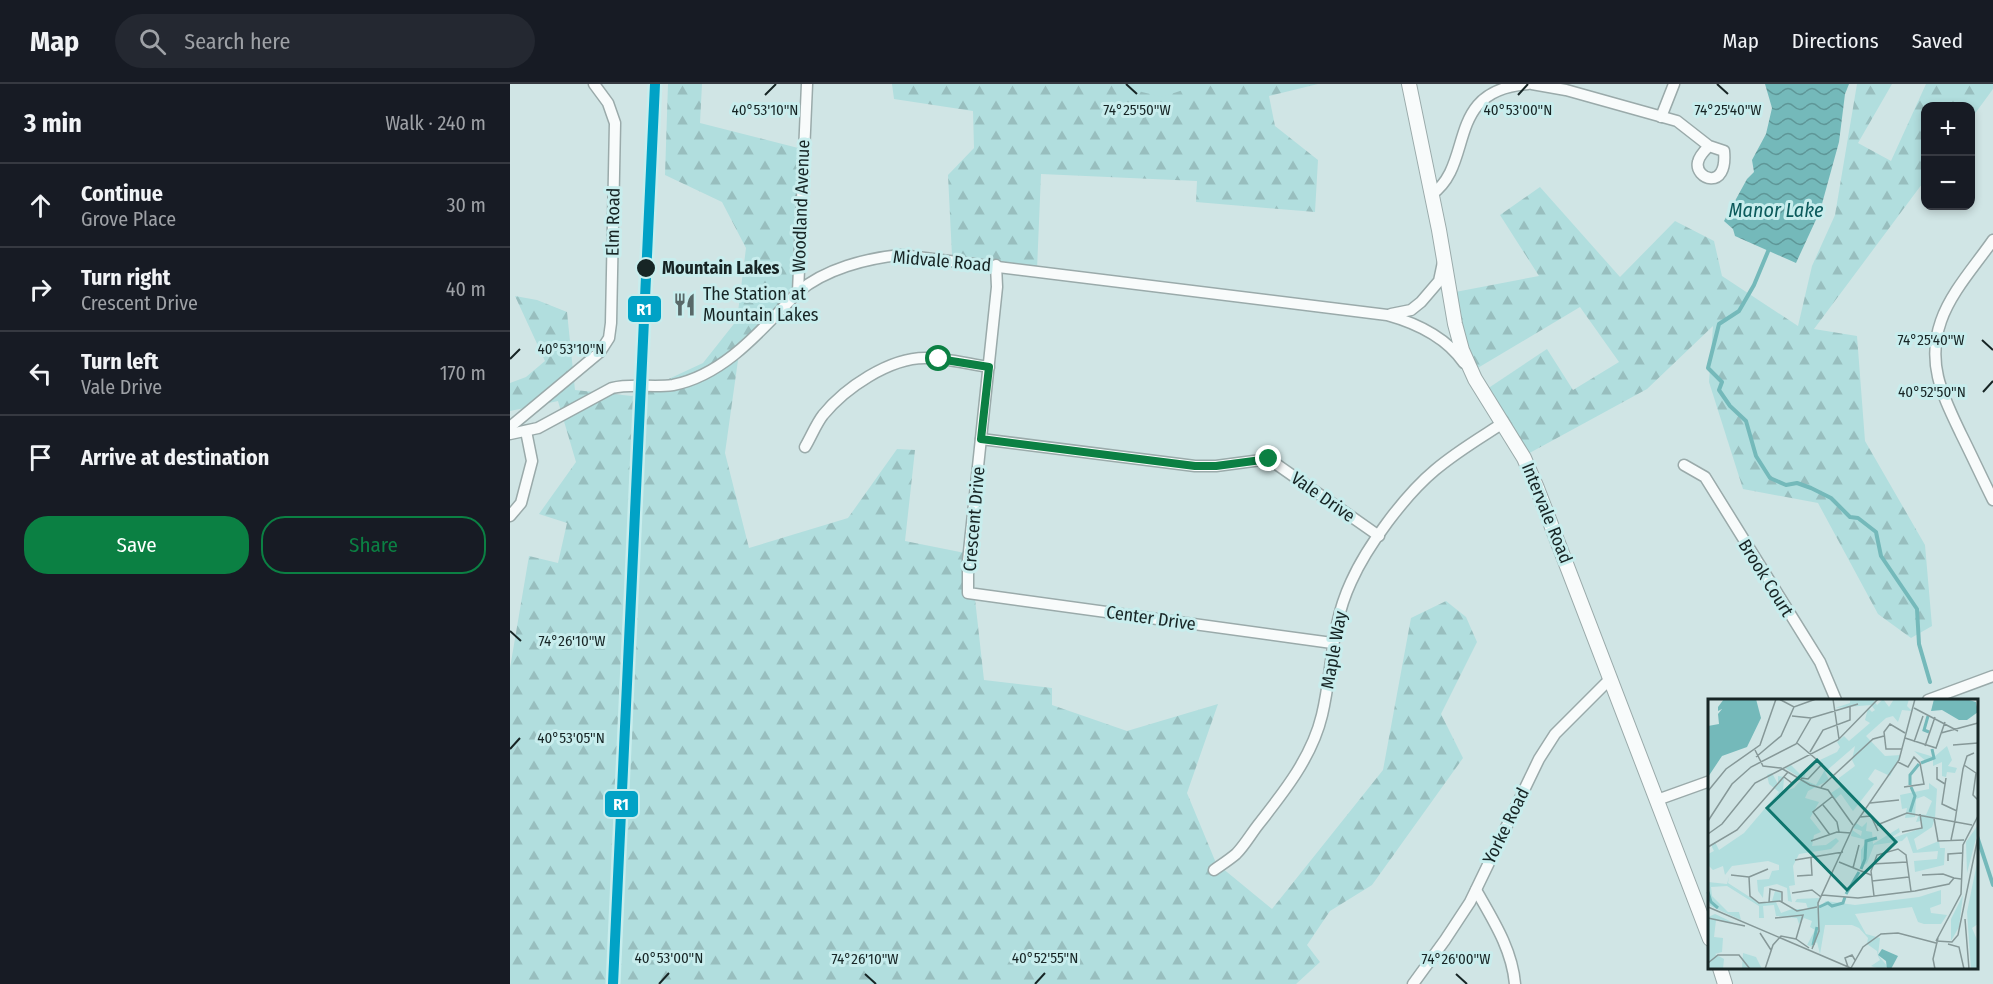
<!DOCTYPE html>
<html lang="en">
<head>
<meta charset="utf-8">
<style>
	:root { --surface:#171b24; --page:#242831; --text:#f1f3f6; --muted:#9ea1a6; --line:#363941; --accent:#0b8043 }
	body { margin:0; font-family:"Fira Sans Condensed",sans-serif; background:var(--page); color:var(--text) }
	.controls { position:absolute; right:18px; top:18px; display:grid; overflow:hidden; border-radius:12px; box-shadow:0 3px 9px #0003 }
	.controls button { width:54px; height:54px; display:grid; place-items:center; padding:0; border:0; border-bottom:2px solid var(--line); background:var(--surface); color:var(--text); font:30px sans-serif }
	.stop { position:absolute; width:18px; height:18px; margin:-14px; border:4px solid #0b8043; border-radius:50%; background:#fff }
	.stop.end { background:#0b8043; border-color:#fff; box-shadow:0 2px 6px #0008 }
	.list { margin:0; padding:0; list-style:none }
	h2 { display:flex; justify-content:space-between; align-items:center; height:78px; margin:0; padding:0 24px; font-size:26px }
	h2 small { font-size:20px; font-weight:400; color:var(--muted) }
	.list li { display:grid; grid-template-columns:39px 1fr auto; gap:18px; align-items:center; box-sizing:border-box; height:84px; padding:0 24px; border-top:2px solid var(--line) }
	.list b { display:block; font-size:22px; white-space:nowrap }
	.list p { margin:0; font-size:20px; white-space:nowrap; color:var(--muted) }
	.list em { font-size:20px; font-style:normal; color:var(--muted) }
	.actions { display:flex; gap:12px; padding:18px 24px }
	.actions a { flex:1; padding:14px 0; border:2px solid var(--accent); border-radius:24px; text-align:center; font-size:21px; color:var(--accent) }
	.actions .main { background:var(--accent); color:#fff }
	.icon { flex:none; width:33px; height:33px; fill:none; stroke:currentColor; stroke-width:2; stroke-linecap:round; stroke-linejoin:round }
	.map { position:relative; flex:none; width:1483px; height:900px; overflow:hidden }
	header { display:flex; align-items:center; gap:36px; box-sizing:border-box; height:84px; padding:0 30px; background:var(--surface); border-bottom:2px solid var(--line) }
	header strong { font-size:28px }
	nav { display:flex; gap:33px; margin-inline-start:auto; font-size:21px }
	.search { width:420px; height:54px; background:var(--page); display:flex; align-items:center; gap:15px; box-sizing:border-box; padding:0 21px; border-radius:33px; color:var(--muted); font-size:22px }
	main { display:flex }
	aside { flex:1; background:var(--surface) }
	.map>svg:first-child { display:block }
</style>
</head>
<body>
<header>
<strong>Map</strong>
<div class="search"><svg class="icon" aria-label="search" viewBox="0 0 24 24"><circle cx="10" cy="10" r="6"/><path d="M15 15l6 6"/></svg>Search here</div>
<nav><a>Map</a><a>Directions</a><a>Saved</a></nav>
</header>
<main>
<aside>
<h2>3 min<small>Walk · 240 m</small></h2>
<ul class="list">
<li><svg class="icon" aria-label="ahead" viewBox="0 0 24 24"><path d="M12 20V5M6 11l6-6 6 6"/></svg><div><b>Continue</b><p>Grove Place</p></div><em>30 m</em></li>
<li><svg class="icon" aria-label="right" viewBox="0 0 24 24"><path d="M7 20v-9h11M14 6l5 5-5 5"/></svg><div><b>Turn right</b><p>Crescent Drive</p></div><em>40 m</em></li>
<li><svg class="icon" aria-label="left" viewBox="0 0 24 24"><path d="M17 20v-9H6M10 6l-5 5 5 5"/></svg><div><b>Turn left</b><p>Vale Drive</p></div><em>170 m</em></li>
<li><svg class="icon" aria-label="arrive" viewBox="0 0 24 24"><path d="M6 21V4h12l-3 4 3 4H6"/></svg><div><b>Arrive at destination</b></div></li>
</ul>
<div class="actions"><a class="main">Save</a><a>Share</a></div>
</aside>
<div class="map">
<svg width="1483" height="900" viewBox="0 0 1483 900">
	<defs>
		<pattern id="forest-firs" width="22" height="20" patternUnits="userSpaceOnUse" patternTransform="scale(1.5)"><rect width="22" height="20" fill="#b1dede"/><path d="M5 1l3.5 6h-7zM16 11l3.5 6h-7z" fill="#98bebe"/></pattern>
		<pattern id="water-waves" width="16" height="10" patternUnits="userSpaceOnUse" patternTransform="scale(1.5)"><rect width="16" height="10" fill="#74b9ba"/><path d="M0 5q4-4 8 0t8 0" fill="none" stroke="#5e9697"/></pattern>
	</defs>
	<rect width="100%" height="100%" fill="#d0e5e5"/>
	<!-- forest -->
	<g fill="url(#forest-firs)">
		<path d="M158 0H192L190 39 296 66 291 203 229 269 215 369 239 464 338 434 387 365 405 366 395 457 460 470 474 596 542 604V621L617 647 708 620 677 709 706 779 762 825 873 686 901 534 936 517 956 533 967 558 931 630 953 674 862 801 820 827 797 861 810 878 786 900H0V584L19 472 48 479 57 439 29 430 66 378 48 317 0 327V299L16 293 35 277 5 212 27 216 57 228 65 306 122 312 193 279 227 236 236 164 212 118 155 91Z"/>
		<path d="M382 0H808L759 12 765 42 808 76 805 128 686 118 687 97 531 90 527 186 442 172 438 91 464 64 463 27 384 15Z"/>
		<path d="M1347 0H1382L1348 59 1381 77 1416 0H1483V5L1461 35 1460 22H1416L1415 96 1304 245 1347 252 1355 357 1415 461 1422 542 1401 554 1368 530 1308 419 1233 405 1199 298 1203 242 1137 305 1014 372 974 307 1037 265 1063 306 1109 278 1070 223 966 285 956 267 940 209 1029 192 990 131 1030 103 1110 193 1165 137 1204 157 1212 192 1288 242 1302 182 1325 131Z"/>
	</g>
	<!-- garden -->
	<path fill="#b1dede" d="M600 0H691L652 13Z"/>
	<!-- water -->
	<path fill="url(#water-waves)" d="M1255 0H1339L1335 10 1329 58 1310 127 1286 179 1225 152 1223 145 1214 137 1237 95 1244 88 1242 76 1256 50 1262 24Z"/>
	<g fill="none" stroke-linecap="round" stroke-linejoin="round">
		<!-- stream -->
		<g stroke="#74b9ba" stroke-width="4">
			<path d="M1259 165 1244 201 1229 227 1209 240 1198 284 1212 298 1209 306 1220 322 1236 337 1246 372 1260 394 1276 401 1287 399 1301 404 1321 414 1340 433 1348 434 1366 448 1371 472 1407 525 1409 560 1420 598"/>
			<path d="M1466 749 1483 801"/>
		</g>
		<defs>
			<g id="minor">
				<path d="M1022 0 1056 6 1167 37 1199 62 1214 67C1218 108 1184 95 1188 78 1189 72 1195 66 1199 62"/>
				<path d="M1151 33 1164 0"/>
				<path d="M921 111C966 80 933 6 1018 0"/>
				<path d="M1483 156C1465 182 1441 208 1431 237 1416 280 1433 312 1451 350 1462 372 1472 394 1483 416"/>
				<path d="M486 181 487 203 458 477V509L822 559"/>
				<path d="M288 208 297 0"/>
				<path d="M881 230 901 226 911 218 929 197 933 178"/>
				<path d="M0 343 90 268 99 254 101 239 105 39 98 19 84 0"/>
				<path d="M0 350 28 344 102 304C122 299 143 304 163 301 215 291 253 244 288 208 315 185 357 174 391 171L877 231C906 239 936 253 954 279"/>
				<path d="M471 355 685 382H706L759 375 869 452"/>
				<path d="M295 363C301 353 306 340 313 331 335 304 379 274 415 274 436 274 458 280 479 283"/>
				<path d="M1174 381 1195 393 1310 578 1326 616"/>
				<path d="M0 432 11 419 22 377 16 347"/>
				<path d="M1418 616 1483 592"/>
				<path d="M1147 716 1200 697"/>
				<path d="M704 786C711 781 719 776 726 770 734 762 741 750 748 741 774 708 802 673 812 631 823 585 820 543 841 498 857 462 895 411 925 386 946 368 970 354 993 339"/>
				<path d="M966 806C983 836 1002 865 1005 900"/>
				<path d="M903 900 935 856 960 818 1029 675 1045 650 1101 594"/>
			</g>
			<g id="tertiary">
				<path d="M899 0 929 146 945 240 952 266 965 295 1014 374 1027 404 1200 855"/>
				<path d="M1210 884 1215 900"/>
			</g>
		</defs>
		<!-- minor casing -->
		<use href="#minor" stroke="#9aaaaa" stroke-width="13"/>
		<!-- tertiary casing -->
		<use href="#tertiary" stroke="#9aaaaa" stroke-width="16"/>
		<!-- minor -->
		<use href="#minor" stroke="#f8fbfb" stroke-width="10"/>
		<!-- tertiary -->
		<use href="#tertiary" stroke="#f8fbfb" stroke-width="14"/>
		<defs>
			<path id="rail-1" d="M103 900 145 0"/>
		</defs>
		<!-- rail-1 casing -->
		<use href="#rail-1" stroke="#c8eded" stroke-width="15"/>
		<!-- rail-1 -->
		<use href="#rail-1" stroke="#01a2c6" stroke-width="10"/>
	</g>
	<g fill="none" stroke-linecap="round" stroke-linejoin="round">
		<!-- route -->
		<path stroke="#0b8043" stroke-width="8" d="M429 275 479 283 471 355 685 382H706L759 375"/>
	</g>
	<!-- ticks -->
	<path fill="none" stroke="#172525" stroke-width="2" d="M616 0 627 10M1207 0 1218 10M255 11 266 0M1008 11 1018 0M1472 256 1483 266M0 275 10 265M1473 308 1483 297M0 547 11 557M0 665 10 654M355 890 366 900M946 890 957 900M149 900 159 889M525 900 535 889"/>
	<!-- icons -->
	<defs>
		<symbol id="restaurant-bare" viewBox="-9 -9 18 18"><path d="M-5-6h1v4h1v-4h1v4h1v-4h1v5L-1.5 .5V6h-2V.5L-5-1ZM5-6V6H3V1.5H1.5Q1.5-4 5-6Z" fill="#586868" stroke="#c8eded" stroke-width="2.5" paint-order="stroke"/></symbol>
	</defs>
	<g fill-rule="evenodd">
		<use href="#restaurant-bare" x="158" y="204" width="33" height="33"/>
	</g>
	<!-- markers -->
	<circle fill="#172525" stroke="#c8eded" stroke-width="2" cx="136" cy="184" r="10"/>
	<g text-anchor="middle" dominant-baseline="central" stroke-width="6" stroke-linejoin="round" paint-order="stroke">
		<!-- street labels -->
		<g font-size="18" fill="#172525" stroke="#c8eded">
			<text transform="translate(291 122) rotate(-88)">Woodland Avenue</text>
			<text transform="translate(103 138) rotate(-89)">Elm Road</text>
			<text transform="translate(432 177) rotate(5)">Midvale Road</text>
			<text transform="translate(813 413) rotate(35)">Vale Drive</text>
			<text transform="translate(1037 429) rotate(68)">Intervale Road</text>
			<text transform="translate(464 435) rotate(-85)">Crescent Drive</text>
			<text transform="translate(1256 494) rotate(58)">Brook Court</text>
			<text transform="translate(641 534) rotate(8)">Center Drive</text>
			<text transform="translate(824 566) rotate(-80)">Maple Way</text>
			<text transform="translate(996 742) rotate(-64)">Yorke Road</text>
		</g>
		<!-- stop labels -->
		<g font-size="18" font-weight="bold" fill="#172525" stroke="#c8eded" text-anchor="start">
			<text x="152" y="184">Mountain Lakes</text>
		</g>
		<!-- poi labels -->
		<g font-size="18" fill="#172525" stroke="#c8eded" text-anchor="start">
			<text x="193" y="210">The Station at<tspan x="193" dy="21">Mountain Lakes</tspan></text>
		</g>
		<!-- water labels -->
		<g font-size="20" font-style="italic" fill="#0b5a5b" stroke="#c8eded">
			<text x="1266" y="126">Manor Lake</text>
		</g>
	</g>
	<!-- overview -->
	<g transform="translate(1198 615)">
		<rect width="270" height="270" fill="#d0e5e5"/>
		<path d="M142 0H165L169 6 175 0 181 8 186 0H201L199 7 204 12 194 11 190 23 185 17 178 19 158 37 177 57 193 56 182 77 167 70 160 80 166 85 145 112 133 95 127 100 123 94 132 88 131 79 147 67 144 61 147 47 117 73 121 81 100 92 97 99 111 103 102 119 113 133 106 136 104 147 118 146 128 139 131 142 123 150 91 155 85 167 87 186 81 187 84 203 80 202 79 189 69 185 56 188 55 199 50 192 49 181 61 180 64 172 71 171V166L60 162 24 167 17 176 15 167 5 171 0 166V155L6 152 3 146 7 143 11 151 36 134 71 93 61 85 59 76 64 74 70 85V77L76 78 75 93 86 89 94 80 77 69 83 66 94 77 98 72 96 81 108 86 118 69 112 61 129 53 132 48 129 43 136 37 141 42 162 24 157 21 160 9 164 13 167 11 163 6 127 9 142 4ZM239 47 244 61 240 67 249 69 247 74 239 73 238 78 234 77V63L225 67V61L219 63 206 52 226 58ZM221 84 229 90 227 119 224 128 206 140 209 151 231 142 232 149H237L236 166 207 173 206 162 229 160 230 152 205 154 199 137 194 142 166 146 159 164 153 168V151L159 141 143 137 144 131 153 137 154 132 145 129 148 124 154 128 159 123 158 132 164 133 165 145 191 129 192 133 179 141 214 129 213 122 208 123 211 115 218 116 224 102 216 97 208 100 207 118 197 119 199 109 194 110 192 96 221 90ZM270 126V132L259 174 258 143ZM270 159V225L264 229 270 243V270H263L259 213ZM21 178 20 184 51 204 64 202 67 192 74 194 72 202 68 203 73 214 84 210H100L98 204 87 203 89 200 111 199 110 209 118 202 147 206 211 198 233 191V205L222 209 223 214 239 216 233 225H216L210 223 204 208 147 215 158 235 172 239 170 256 180 268 172 270 163 267 172 261 170 257 169 252 159 245 160 239 151 229 144 226H117L112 255 109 243 104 248 99 246 107 231 102 228 104 222 96 219 91 225 89 219 68 217 66 206 55 207 56 219H51V207L19 187 3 188 4 197 20 213H31L33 221 0 206V183L19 185ZM255 196 251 228 243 242V220ZM7 215 28 225 8 221 6 238 15 239 14 253 7 255 16 260 15 270H0V218ZM35 254 48 258 54 270H34Z" fill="#b1dede"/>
		<path d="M16 0H48L53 19 39 48 14 57 0 78V27L11 25 10 15 14 10 10 12V8ZM226 0H258L268 3 270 13 259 21H251L234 11 223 12ZM174 250 190 257 183 270H179L178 262 170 256Z" fill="#74b9ba"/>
		<path fill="none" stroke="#74b9ba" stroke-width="3" d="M220 17 216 31 221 33M213 64 226 59 224 50M202 86V76L211 65M202 113 207 97 203 88M153 170 157 160 158 142 169 139M0 193 3 203 10 209M138 195 151 173M111 208 120 204 124 207 135 204 137 198M105 246 109 228"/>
		<path fill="none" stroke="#869898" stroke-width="1.5" d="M71 0 86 8 108 0M125 0 131 40M206 9 250 32M84 17 103 19 150 5M233 34 270 24M197 39 228 49 237 23M206 43 215 17M89 44 114 65 100 80 93 79M245 46 270 44M217 47 227 18M194 50H178L176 33 182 25 197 34M47 51 55 67 73 69 102 86 120 91 145 126M102 53 115 31 142 21V7M48 58 73 37 86 8M190 63 200 68 206 58 212 64 216 85 196 88M256 66 268 74 265 96 270 101M229 68V80L237 85M76 78 84 84 91 80M238 79 234 105 249 112M113 88 165 40 176 37M0 92 18 70 52 46 68 0M162 104 191 101M115 106 129 123 131 133M152 118 163 117 170 132M226 119 230 142 256 141M0 122 24 85 43 68 88 45 103 19M247 122 255 70 259 57 266 54M169 126 199 114 264 126M194 133 214 129 212 115M0 135 14 125 47 84 130 41 170 0M122 136 105 113 125 97M243 141 247 122M103 142 129 133 143 134M0 148 29 131 80 73M87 161 135 153M240 162V155L254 154M131 163 163 176M165 165 199 163M145 169 151 146M23 176 41 178M214 176 235 175 246 179M89 177 104 176 103 159M41 178 42 197 51 204 72 202 89 212 109 208M41 178 60 170M164 182 201 178M84 194 104 191 113 198M114 196 150 199 207 192 241 185 246 179 253 180M166 197 163 172 169 156 190 150 198 156 203 192M61 203 62 190 74 193V203M0 208 145 270M0 219 37 227M67 219 95 216 88 240M257 220 261 270M52 234 63 251M228 242 253 195 255 146 270 117M228 242 244 243 250 236 270 138M240 245 251 248 256 270M104 250 111 232 110 204 145 128 191 61 207 0M0 264 10 256H31L42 270M140 268 137 259 144 256 147 261M143 269 155 248 173 235 190 234 228 244M57 270 65 246 73 237 88 240 101 249M227 270 225 260 230 239"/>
		<path fill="#0f766e" fill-opacity="0.15" stroke="#0f766e" stroke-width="3" d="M109 61 188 143 139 191 59 109Z"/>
		<rect width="270" height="270" fill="none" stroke="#172525" stroke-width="3"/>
	</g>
	<g font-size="15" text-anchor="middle" fill="#172525" stroke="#c8eded" stroke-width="6" stroke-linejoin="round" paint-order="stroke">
		<text x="627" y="31">74°25'50"W</text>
		<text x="1218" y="31">74°25'40"W</text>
		<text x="255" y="31">40°53'10"N</text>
		<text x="1008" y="31">40°53'00"N</text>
		<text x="1421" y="261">74°25'40"W</text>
		<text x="61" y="270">40°53'10"N</text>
		<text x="1422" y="313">40°52'50"N</text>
		<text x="62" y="562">74°26'10"W</text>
		<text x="61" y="659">40°53'05"N</text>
		<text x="159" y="879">40°53'00"N</text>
		<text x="535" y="879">40°52'55"N</text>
		<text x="355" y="880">74°26'10"W</text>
		<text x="946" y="880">74°26'00"W</text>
	</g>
	<g stroke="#c8eded" stroke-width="2">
		<rect x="117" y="211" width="35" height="28" rx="6" fill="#01a2c6"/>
		<rect x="94" y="706" width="35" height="28" rx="6" fill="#01a2c6"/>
	</g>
	<g font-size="16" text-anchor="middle" font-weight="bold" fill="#fff">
		<text x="134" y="231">R1</text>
		<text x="111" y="726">R1</text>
	</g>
</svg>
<div class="controls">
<button>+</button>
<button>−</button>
</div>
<div class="stop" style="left:429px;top:275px"></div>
<div class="stop end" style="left:759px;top:375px"></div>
</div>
</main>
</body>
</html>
